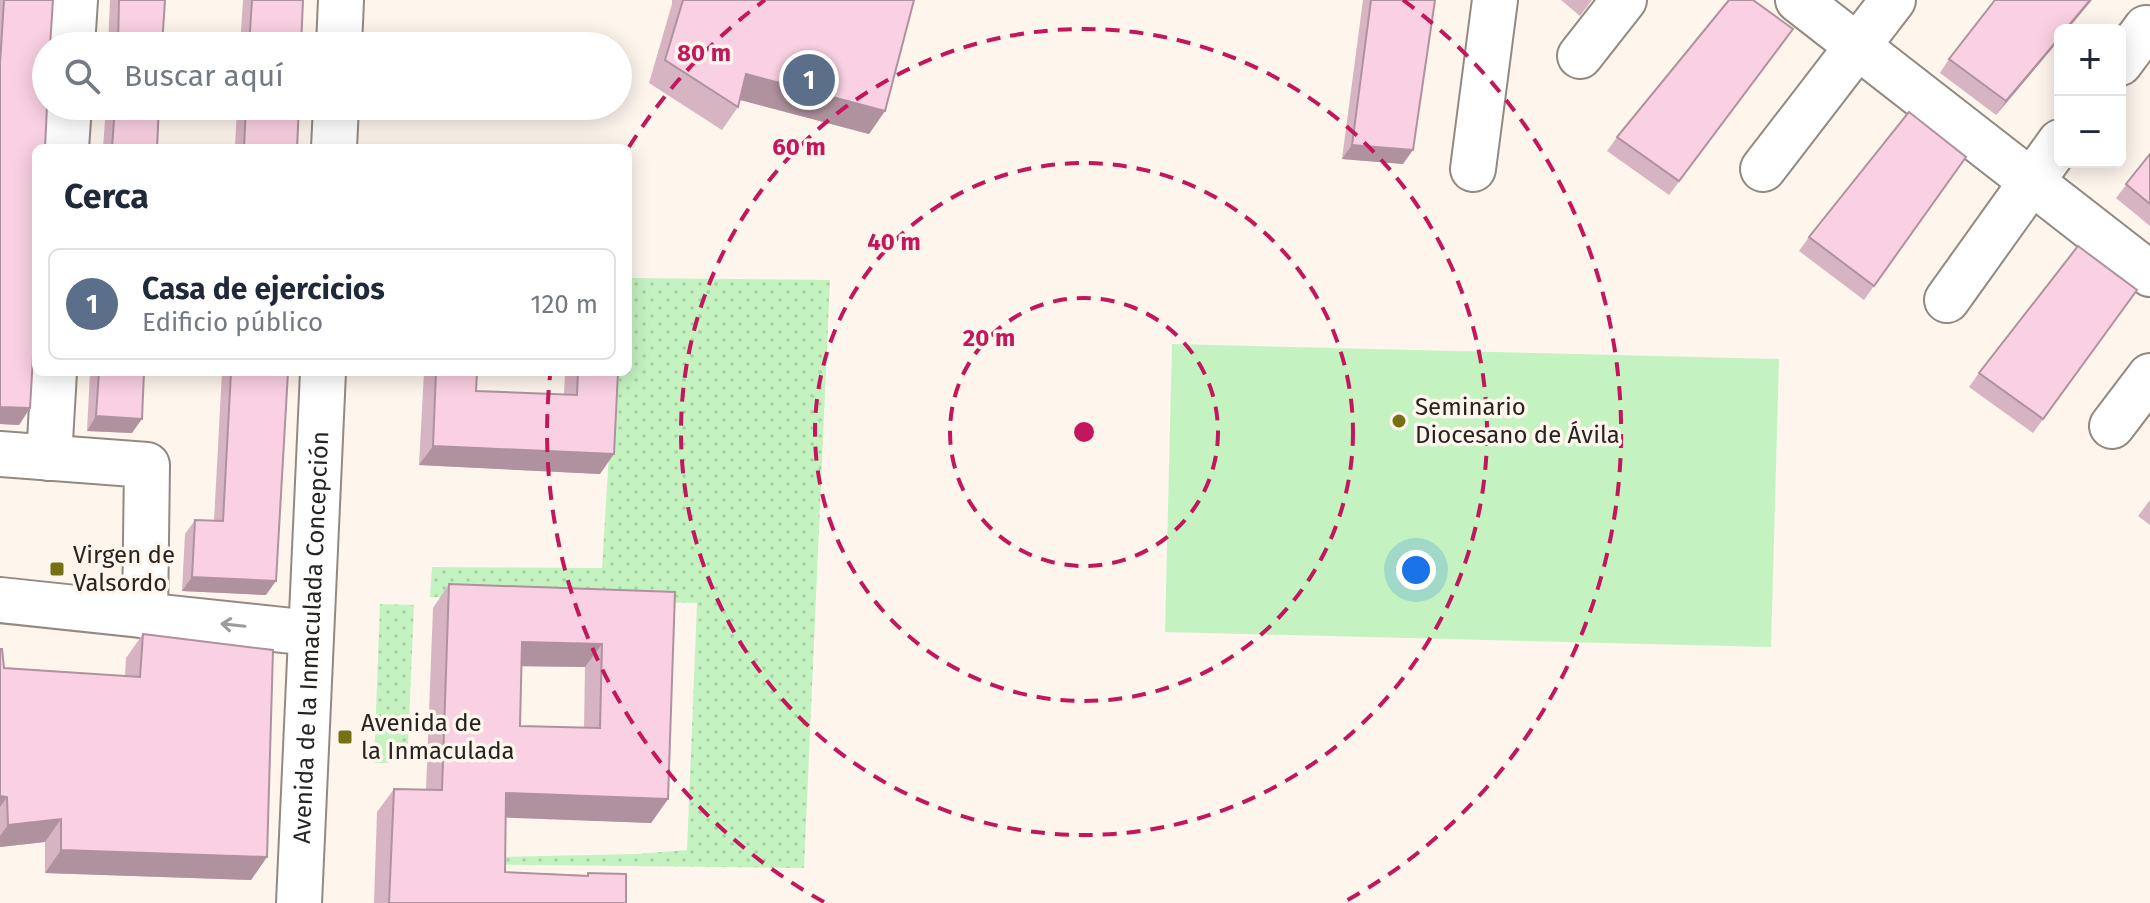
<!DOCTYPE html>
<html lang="es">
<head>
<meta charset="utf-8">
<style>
	:root { --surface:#fff; --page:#f6f6f7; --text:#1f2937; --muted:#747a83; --line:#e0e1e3; --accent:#7c3aed }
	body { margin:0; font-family:"Fira Sans",sans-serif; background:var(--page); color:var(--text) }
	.controls { position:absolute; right:24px; top:24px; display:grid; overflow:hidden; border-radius:12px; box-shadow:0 4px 20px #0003 }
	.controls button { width:72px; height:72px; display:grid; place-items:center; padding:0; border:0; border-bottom:2px solid var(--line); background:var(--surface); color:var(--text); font:40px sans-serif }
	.you { position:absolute; left:1416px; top:570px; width:28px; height:28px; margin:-20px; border:6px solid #fff; border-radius:50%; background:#1a73e8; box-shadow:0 0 0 12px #1a73e833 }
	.badge { display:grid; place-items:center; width:52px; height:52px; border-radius:50%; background:var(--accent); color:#fff; font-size:26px; font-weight:700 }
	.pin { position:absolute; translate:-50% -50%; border:4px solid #fff; box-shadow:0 2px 8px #0006 }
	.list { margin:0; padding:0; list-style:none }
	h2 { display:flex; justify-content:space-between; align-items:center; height:104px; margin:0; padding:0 32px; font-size:34px }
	h2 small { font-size:26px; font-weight:400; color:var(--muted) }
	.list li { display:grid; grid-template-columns:52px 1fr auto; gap:24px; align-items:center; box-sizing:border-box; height:112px; margin:0 16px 16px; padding:0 16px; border:2px solid var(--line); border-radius:12px }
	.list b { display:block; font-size:30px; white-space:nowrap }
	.list p { margin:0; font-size:26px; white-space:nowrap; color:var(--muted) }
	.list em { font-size:26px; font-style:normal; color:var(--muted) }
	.icon { flex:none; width:44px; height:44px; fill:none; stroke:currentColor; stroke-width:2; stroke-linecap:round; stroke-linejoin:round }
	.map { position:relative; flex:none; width:2150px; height:903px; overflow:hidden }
	.search { position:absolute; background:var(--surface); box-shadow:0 4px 20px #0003; left:32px; top:32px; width:600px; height:88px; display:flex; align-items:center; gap:20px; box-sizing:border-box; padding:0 28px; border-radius:44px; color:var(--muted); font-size:30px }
	.panel { position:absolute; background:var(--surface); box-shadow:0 4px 20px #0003; left:32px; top:144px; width:600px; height:232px; border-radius:12px }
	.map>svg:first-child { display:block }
</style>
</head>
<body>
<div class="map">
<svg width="2150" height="903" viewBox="0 0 2150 903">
	<defs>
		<pattern id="garden-dots" width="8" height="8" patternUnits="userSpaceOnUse" patternTransform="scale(2)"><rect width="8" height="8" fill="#c4f3c1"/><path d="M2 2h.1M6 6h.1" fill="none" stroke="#a8d0a6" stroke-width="1.8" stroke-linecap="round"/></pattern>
	</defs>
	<rect width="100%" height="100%" fill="#fef5ed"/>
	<!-- garden -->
	<g fill="url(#garden-dots)">
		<path d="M628 278 830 280 804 868 447 864 448 858 636 854 687 850 697 603 430 597 432 567 602 568 614 372H628Z"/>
		<path d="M380 604 414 605 408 745 390 744 389 763H374Z"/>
	</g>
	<!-- pitch -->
	<path fill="#c4f3c1" d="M1172 344 1779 359 1771 647 1165 632Z"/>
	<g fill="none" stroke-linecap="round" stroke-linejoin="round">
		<defs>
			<g id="minor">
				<path d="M1798 0 2150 274"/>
				<path d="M72 46 75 0"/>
				<path d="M339 46 341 0"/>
				<path d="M1580 56 1624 0"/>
				<path d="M2120 63 2146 28"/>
				<path d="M66 148 69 106"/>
				<path d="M334 148 336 106"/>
				<path d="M1473 169 1495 0"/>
				<path d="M1763 169 1893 0"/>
				<path d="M1947 300 2060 142"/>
				<path d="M2112 426 2150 376"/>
				<path d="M0 454 147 465 145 616"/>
				<path d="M49 458 54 372"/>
				<path d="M0 600 311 633"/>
				<path id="s1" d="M299 903 323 372"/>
			</g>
		</defs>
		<!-- minor casing -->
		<use href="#minor" stroke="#928a82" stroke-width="48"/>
		<!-- minor -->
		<use href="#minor" stroke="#fff" stroke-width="44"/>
	</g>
	<!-- wall -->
	<g fill="#d7b4c2" fill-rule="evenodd">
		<path d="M0 0H53L30 408 19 425 0 424Z"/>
		<path d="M110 0H165L162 46H108Z"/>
		<path d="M243 0H303L301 46H240Z"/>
		<path d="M672 0H914L885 111 869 134 740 100 738 107 722 130 649 83 672 4Z"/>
		<path d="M1363 0H1435L1403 164 1342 159Z"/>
		<path d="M1561 0H1592L1580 16Z"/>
		<path d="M1793 29 1669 195 1607 151 1617 137Z"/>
		<path d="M2060 30V39L1996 115 1940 73 1949 59Z"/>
		<path d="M106 106H159L157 148H103Z"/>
		<path d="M237 106H299L297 148H235Z"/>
		<path d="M2150 154V226L2116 198Z"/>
		<path d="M1966 157 1864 300 1799 251 1809 237Z"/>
		<path d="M2137 290 2033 433 1969 387 1979 373Z"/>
		<path d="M90 372H144L132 433 87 431Z"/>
		<path d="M222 372H288L266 595 182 591 185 534 195 520 214 521Z"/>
		<path d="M424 372H477L476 391 564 395 565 372H618L600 474 419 465Z"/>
		<path d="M2150 500V525L2138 516Z"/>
		<path d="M449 584 675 592 668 799 651 823 506 817 505 872 587 875 588 873 626 903H374L377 812 394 789 426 790 433 608ZM521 666 585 667 584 728 520 726Z"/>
		<path d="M143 634 267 857 251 880 45 873V842L0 847V649L4 668 125 676 126 658Z"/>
	</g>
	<!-- shaded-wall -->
	<g fill="#af929e">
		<path d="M2090 0H2092L2067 30H2065Z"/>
		<path d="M2060 37V39L1996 115 2006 101Z"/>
		<path d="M746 74 885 111 869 134 729 97Z"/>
		<path d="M1352 145 1413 150 1403 164 1342 159Z"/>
		<path d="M0 407 30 408 19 425 0 424Z"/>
		<path d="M96 416 142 419 132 433 87 431Z"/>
		<path d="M433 446 614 454 600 474 419 465Z"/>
		<path d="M192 577 276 581 266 595 182 591Z"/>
		<path d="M522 642 602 644 585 667 505 666Z"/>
		<path d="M506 793 668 799 651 823 490 817Z"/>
		<path d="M0 796 7 797 0 807Z"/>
		<path d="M61 819 45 842 0 847V836L8 825Z"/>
		<path d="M61 850 267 857 251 880 45 873Z"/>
	</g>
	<!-- building -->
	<g fill="#fad1e2" stroke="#af929e" stroke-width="2" fill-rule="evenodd">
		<path d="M4 0H53L50 46H46L47 106 45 148H36V305L30 408 0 407V64Z"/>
		<path d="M119 0H165L162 46H118Z"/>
		<path d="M252 0H303L301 46H249Z"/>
		<path d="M683 0H914L885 111 746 74 738 107 665 60Z"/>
		<path d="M1371 0H1435L1413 150 1352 145Z"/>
		<path d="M1729 0H1753L1793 29 1679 181 1617 137Z"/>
		<path d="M1995 0H2090L2065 30H2060V37L2006 101 1949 59Z"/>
		<path d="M115 106H159L157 148H112Z"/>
		<path d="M246 106H299L297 148H244Z"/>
		<path d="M1909 112 1966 157 1874 286 1809 237Z"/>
		<path d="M2150 154V204L2126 184Z"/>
		<path d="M2078 246 2137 290 2043 419 1979 373Z"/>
		<path d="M99 372H144L142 419 96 416Z"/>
		<path d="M231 372H288L276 581 192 577 195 520 223 521Z"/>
		<path d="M436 372H477L476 391 577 395 578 372H618L614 454 433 446Z"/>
		<path d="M449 584 675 592 668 799 506 793 505 872 588 876V873L626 874V903H389L394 789 442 790ZM522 642 602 644 600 728 520 726Z"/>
		<path d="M143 634 273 650 267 857 61 850V819L8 825 7 797 0 796V649H2L4 668 140 677Z"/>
	</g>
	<!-- one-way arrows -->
	<defs><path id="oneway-shaft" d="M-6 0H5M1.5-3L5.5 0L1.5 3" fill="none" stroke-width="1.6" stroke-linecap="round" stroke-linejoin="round" transform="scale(2)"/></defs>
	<use stroke="#9d9c9b" href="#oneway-shaft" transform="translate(233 625) rotate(-174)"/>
	<!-- distance rings -->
	<g fill="none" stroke="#c2185b" stroke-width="4" stroke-dasharray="14 10">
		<circle cx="1084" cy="432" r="134"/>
		<circle cx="1084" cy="432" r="269"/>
		<circle cx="1084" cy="432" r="403"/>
		<path d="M824 902A537 537 0 0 1 550 376M629 147A537 537 0 0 1 765 0M1403 0A537 537 0 0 1 1344 902"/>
	</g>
	<!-- markers -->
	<g fill="#767113" stroke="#fef5ed" stroke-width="3">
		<circle cx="1399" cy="421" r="8"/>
		<rect x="49" y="561" width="16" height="16" rx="4"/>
		<rect x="337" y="729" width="16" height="16" rx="4"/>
	</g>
	<g text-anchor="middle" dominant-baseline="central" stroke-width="7" stroke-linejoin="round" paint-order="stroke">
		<!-- poi labels -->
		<g font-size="24" fill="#262320" stroke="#fef5ed" text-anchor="start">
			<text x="1415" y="407">Seminario<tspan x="1415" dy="28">Diocesano de Ávila</tspan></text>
			<text x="73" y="555">Virgen de<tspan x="73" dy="28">Valsordo</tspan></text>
			<text x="361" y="723">Avenida de<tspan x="361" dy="28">la Inmaculada</tspan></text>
		</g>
		<!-- street labels -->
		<g font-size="24" fill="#262320" stroke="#fef5ed">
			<text stroke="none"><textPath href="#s1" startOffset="266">Avenida de la Inmaculada Concepción</textPath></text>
		</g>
	</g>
	<circle cx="1084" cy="432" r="12" fill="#c2185b" stroke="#fef5ed" stroke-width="4"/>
	<g font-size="24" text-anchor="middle" font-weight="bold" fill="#c2185b" stroke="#fef5ed" stroke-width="7" stroke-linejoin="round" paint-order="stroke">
		<text x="704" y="61">80 m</text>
		<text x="799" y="155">60 m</text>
		<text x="894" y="250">40 m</text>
		<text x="989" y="346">20 m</text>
	</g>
</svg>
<div class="controls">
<button>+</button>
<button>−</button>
</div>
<div class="you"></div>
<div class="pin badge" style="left:809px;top:80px;background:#5c6f8a">1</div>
<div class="search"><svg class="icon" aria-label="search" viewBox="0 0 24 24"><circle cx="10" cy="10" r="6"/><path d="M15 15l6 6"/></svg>Buscar aquí</div>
<section class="panel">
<h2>Cerca<small></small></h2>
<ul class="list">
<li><span class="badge" style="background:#5c6f8a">1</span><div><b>Casa de ejercicios</b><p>Edificio público</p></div><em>120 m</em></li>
</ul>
</section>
</div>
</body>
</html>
